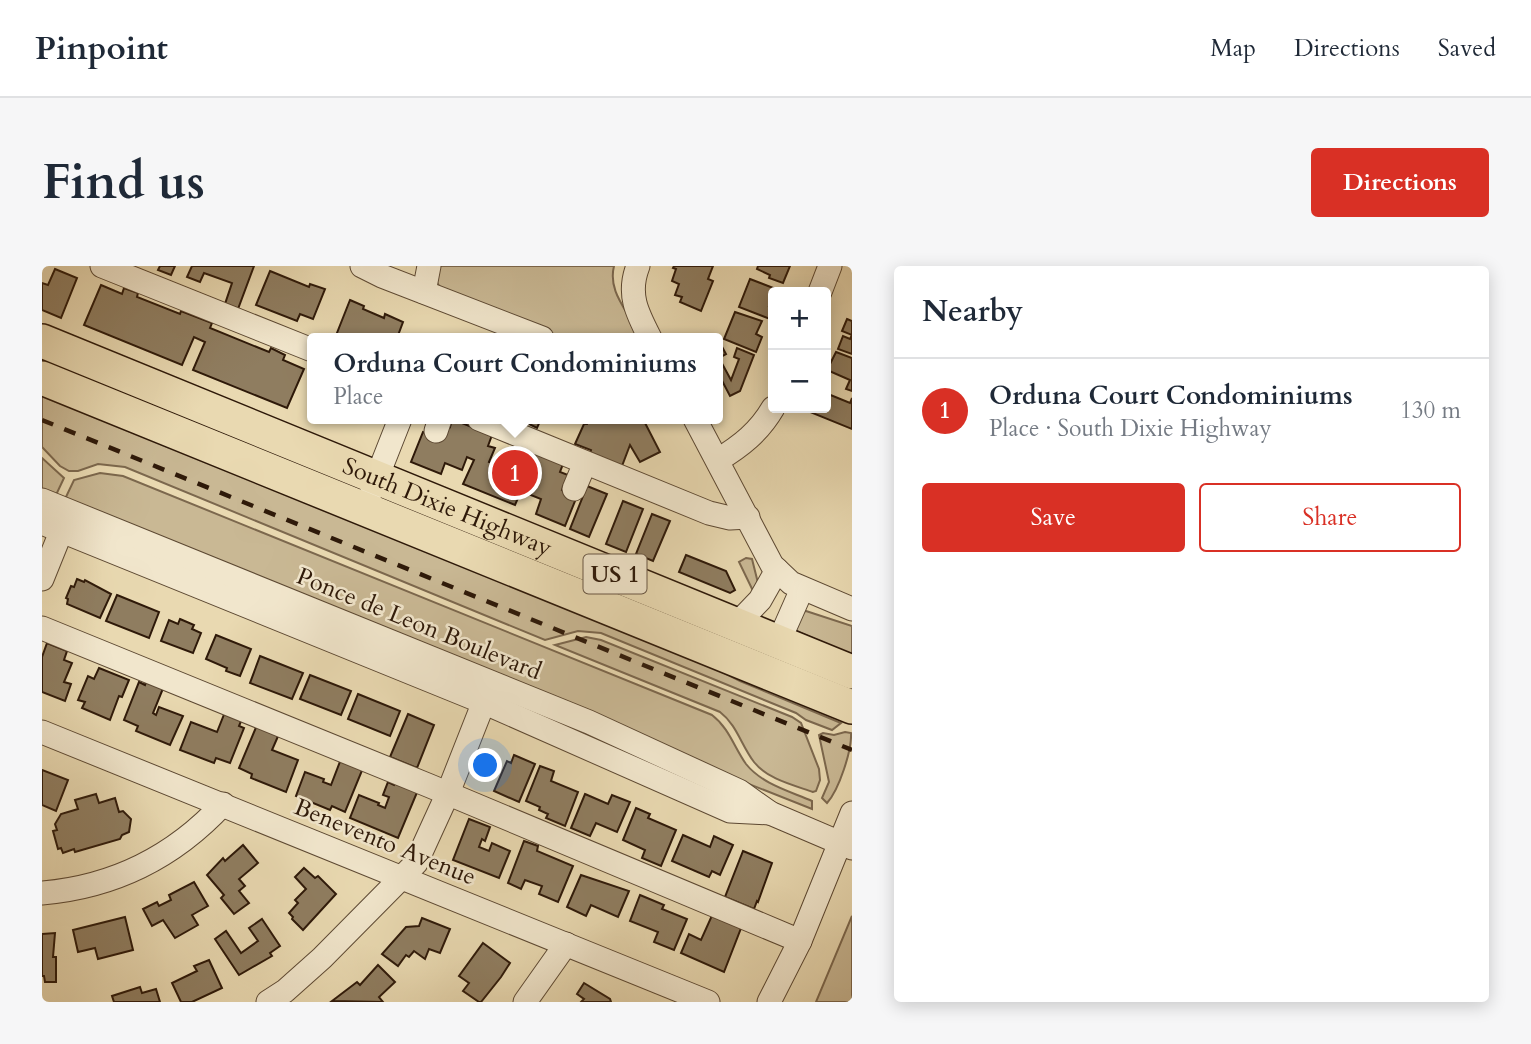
<!DOCTYPE html>
<html lang="en">
<head>
<meta charset="utf-8">
<style>
	:root { --surface:#fff; --page:#f6f6f7; --text:#1f2937; --muted:#747a83; --line:#e0e1e3; --accent:#d93025 }
	body { margin:0; font-family:Cardo,serif; background:var(--page); color:var(--text) }
	.controls { position:absolute; right:21px; top:21px; display:grid; overflow:hidden; border-radius:7px; box-shadow:0 4px 18px #0003 }
	.controls button { width:63px; height:63px; display:grid; place-items:center; padding:0; border:0; border-bottom:2px solid var(--line); background:var(--surface); color:var(--text); font:35px sans-serif }
	.you { position:absolute; left:444px; top:500px; width:24px; height:24px; margin:-18px; border:5px solid #fff; border-radius:50%; background:#1a73e8; box-shadow:0 0 0 10px #1a73e833 }
	.badge { display:grid; place-items:center; width:46px; height:46px; border-radius:50%; background:var(--accent); color:#fff; font-size:23px; font-weight:700 }
	.pin { position:absolute; translate:-50% -50%; border:4px solid #fff; box-shadow:0 2px 7px #0006 }
	.popup { position:absolute; left:265px; top:67px; width:416px; height:91px; box-sizing:border-box; display:grid; place-content:center; border-radius:7px; background:var(--surface); filter:drop-shadow(0 2px 5px #0005); font-size:23px; white-space:nowrap; color:var(--muted) }
	.popup b { font-size:26px; color:var(--text) }
	.popup::after { content:''; position:absolute; left:50%; top:100%; margin-left:-14px; border:14px solid transparent; border-top-color:var(--surface) }
	.list { margin:0; padding:0; list-style:none }
	h2 { display:flex; justify-content:space-between; align-items:center; height:91px; margin:0; padding:0 28px; font-size:30px }
	h2 small { font-size:23px; font-weight:400; color:var(--muted) }
	.list li { display:grid; grid-template-columns:46px 1fr auto; gap:21px; align-items:center; box-sizing:border-box; height:105px; padding:0 28px; border-top:2px solid var(--line) }
	.list b { display:block; font-size:26px; white-space:nowrap }
	.list p { margin:0; font-size:23px; white-space:nowrap; color:var(--muted) }
	.list em { font-size:23px; font-style:normal; color:var(--muted) }
	.actions { display:flex; gap:14px; padding:21px 28px }
	.actions a { flex:1; padding:16px 0; border:2px solid var(--accent); border-radius:7px; text-align:center; font-size:24px; color:var(--accent) }
	.actions .main { background:var(--accent); color:#fff }
	.map { position:relative; flex:none; width:810px; height:736px; overflow:hidden; border-radius:7px }
	header { display:flex; align-items:center; gap:42px; box-sizing:border-box; height:98px; padding:0 35px; background:var(--surface); border-bottom:2px solid var(--line) }
	header strong { font-size:33px }
	nav { display:flex; gap:38px; margin-inline-start:auto; font-size:24px }
	.intro { display:flex; align-items:center; justify-content:space-between; box-sizing:border-box; height:168px; padding:0 42px }
	h1 { margin:0; font-size:49px }
	.button { padding:18px 32px; border-radius:7px; background:var(--accent); color:#fff; font-size:24px; font-weight:700 }
	main { display:flex; gap:42px; padding:0 42px }
	aside { flex:1; background:var(--surface); border-radius:7px; box-shadow:0 4px 18px #0003 }
	.map>svg:first-child { display:block }
</style>
</head>
<body>
<header>
<strong>Pinpoint</strong>
<nav><a>Map</a><a>Directions</a><a>Saved</a></nav>
</header>
<div class="intro"><h1>Find us</h1><a class="button">Directions</a></div>
<main>
<div class="map">
<svg width="810" height="736" viewBox="0 0 810 736">
	<rect width="100%" height="100%" fill="#e9d9b1"/>
	<filter id="stains"><feTurbulence type="fractalNoise" baseFrequency=".00286" numOctaves="4"/><feColorMatrix values="0 0 0 0 .2 0 0 0 0 .09 0 0 0 0 .02 0 0 0 .5 -.17"/></filter>
	<radialGradient id="worn" r=".72"><stop offset=".6" stop-color="#630" stop-opacity="0"/><stop offset="1" stop-color="#630" stop-opacity=".3"/></radialGradient>
	<!-- green -->
	<g fill="#c9b894" stroke="#7c684e" stroke-width="2">
		<path d="M393 0H572C565 28 589 47 598 72H515L405 27C394 19 392 13 393 0Z"/>
		<path d="M0 124 625 377 698 415 799 457 790 464 764 454 754 447 559 367 536 365 503 374 83 201 56 198 36 205H27L18 200 0 181Z"/>
		<path d="M0 192 22 212 14 229 0 224Z"/>
		<path d="M58 207 81 210 670 449C687 462 692 481 704 498 720 518 747 525 770 535V543L664 501 23 233 32 214Z"/>
		<path d="M704 292 710 293 716 317 713 329 697 296Z"/>
		<path d="M764 345 810 360V389L752 364 758 346Z"/>
		<path d="M544 371 559 374 750 451 759 457 777 503 778 514 774 525 771 526C751 519 725 513 712 496 699 479 695 459 678 446L513 379Z"/>
		<path d="M803 466 809 467C810 484 797 524 785 537L780 532 787 516 777 469 781 467 792 469Z"/>
		<path d="M810 650V736H774Z"/>
	</g>
	<!-- building -->
	<g fill="#8f7d60" stroke="#2e1909" stroke-width="2">
		<path d="M118 0H133L129 9 116 4Z"/>
		<path d="M150 0H212L196 43 183 38 190 17 162 7 158 16 145 11Z"/>
		<path d="M632 0H671L666 13 671 15 659 45 638 36 640 31 633 29 637 18 630 15 634 3 631 2Z"/>
		<path d="M716 0H748L741 17 727 12 728 9 715 3Z"/>
		<path d="M13 3 35 12 19 52 0 44V17L6 19Z"/>
		<path d="M228 5 267 21 268 18 283 23 271 53 258 48 255 55 214 39Z"/>
		<path d="M708 13 739 25 731 26V35L729 34 727 40 731 41 728 53 697 41Z"/>
		<path d="M59 19 80 28 82 22 96 27 95 31 138 48 139 45 170 57 168 62 227 86 229 82 243 89 241 94 262 103 245 142 151 104 163 76 152 71 140 99 42 59Z"/>
		<path d="M308 34 322 40 321 43 342 52 343 48 361 56 355 72H293Z"/>
		<path d="M693 46 720 55 714 68 720 71 714 86 682 73Z"/>
		<path d="M805 53 810 55V69L800 65Z"/>
		<path d="M810 69V88L796 83 801 70 808 73Z"/>
		<path d="M678 77 684 88 677 92 689 114 697 93 692 91 695 82 712 89 698 125 688 130 676 107Z"/>
		<path d="M794 86 810 92V125L804 123 808 114 785 104Z"/>
		<path d="M786 128 808 137 810 132V163L768 146 769 142H784Z"/>
		<path d="M410 153 450 169 446 180 453 182 447 196 470 205 480 181 521 198 518 206 526 209 520 224 535 230 523 260 494 248 499 233 479 225 473 239 421 218 432 194 425 191 420 204 403 197 399 208 369 196 381 166 397 172 402 158 408 161Z"/>
		<path d="M477 153H499L495 162Z"/>
		<path d="M547 153H601L618 186 598 196 588 179 580 200 548 188 549 184 533 178 542 158H545Z"/>
		<path d="M545 220 565 228 547 271 528 263Z"/>
		<path d="M581 235 601 243 584 286 564 278Z"/>
		<path d="M610 248 628 255 611 295 594 288Z"/>
		<path d="M644 289 684 305 693 324 688 327 637 306Z"/>
		<path d="M35 313 42 316 43 314 69 328 58 352 25 338 26 333 24 332 29 320 32 321Z"/>
		<path d="M75 329 117 346 107 372 64 355Z"/>
		<path d="M138 353 152 359 150 363 159 367 151 387 119 375 127 354 136 358Z"/>
		<path d="M174 369 209 383 198 410 184 405 185 402 164 393Z"/>
		<path d="M5 377 25 385 22 394 30 397 22 416 29 418 23 435 0 426V391Z"/>
		<path d="M218 390 261 407 250 433 208 417Z"/>
		<path d="M57 402 87 414 80 431 77 430 68 454 40 442 43 436 36 434 46 410 52 413Z"/>
		<path d="M268 409 309 425 299 449 258 433Z"/>
		<path d="M105 413 122 420 111 447 114 449 117 441 141 450 128 479 94 465 96 460 82 454 97 416 103 419Z"/>
		<path d="M316 428 358 445 348 470 306 453Z"/>
		<path d="M183 446 200 453 197 460 202 462 188 497 174 492 172 497 138 484 149 456 175 466Z"/>
		<path d="M366 448 392 459 375 502 348 491Z"/>
		<path d="M215 459 237 468 230 484 256 494 244 526 209 512 210 508 197 502Z"/>
		<path d="M472 489 493 498 477 536 452 525 465 495 469 497Z"/>
		<path d="M299 493 321 502 303 546 290 540 288 544 254 530 263 506 282 513 281 516 289 519Z"/>
		<path d="M498 500 512 505 509 515 536 526 523 560 504 552 506 548 497 544 498 541 484 535Z"/>
		<path d="M0 504 26 514 14 545 0 539Z"/>
		<path d="M354 515 376 524 356 572 308 552 317 529 337 537 336 539 343 542 347 531 341 529 346 516 352 519Z"/>
		<path d="M54 528 57 537 73 532 77 546 81 545 89 553 87 566 80 569 78 573 33 586 32 583 21 587 19 582 16 583 11 565 15 564 13 558 19 548 36 543 33 534Z"/>
		<path d="M543 528 566 538 570 529 588 536 575 566 554 557 548 570 529 562Z"/>
		<path d="M594 542 608 548 606 552 634 564 619 600 600 592 603 584 581 574Z"/>
		<path d="M427 553 448 561 443 575 440 573 437 581 447 585 450 577 468 585 457 612 411 594Z"/>
		<path d="M641 569 668 581 672 570 691 579 678 609 670 605 667 611 630 595Z"/>
		<path d="M482 575 496 580 495 585 531 600 516 636 497 628 500 620 483 614 479 623 466 617Z"/>
		<path d="M201 579 216 597 197 613 203 620 197 625 207 637 192 648 179 632 182 629 165 609 181 592 183 595Z"/>
		<path d="M701 585 730 597 716 636 715 635 712 643 683 631Z"/>
		<path d="M262 602 273 612 276 610 294 628 261 664 250 653 251 651 247 647 256 637 253 634 264 623 253 611Z"/>
		<path d="M539 609 587 625 576 651 549 639 544 650 525 641Z"/>
		<path d="M152 616 166 640 150 649 156 659 133 672 121 654 110 660 101 643 115 636 117 640 129 634 127 629Z"/>
		<path d="M598 629 622 639 620 643 645 653 632 684 612 676 616 666 588 655Z"/>
		<path d="M672 645 701 657 682 706 639 687 647 668 659 674Z"/>
		<path d="M83 651 91 684 56 693 53 682 36 686 31 664Z"/>
		<path d="M380 652 408 663 398 687 387 683 383 693 372 685 367 691 364 689 356 700 340 688 364 661 377 660Z"/>
		<path d="M220 653 238 680 228 687 230 690 197 709 173 673 184 665 199 687 216 675 207 662Z"/>
		<path d="M13 667 11 691H14V716H3L2 710H0V668Z"/>
		<path d="M441 677 468 697 459 711 439 736H437L421 725 427 717 417 710Z"/>
		<path d="M167 694 180 722 150 736H139L130 717 155 705 152 700Z"/>
		<path d="M336 699 353 716 337 731 341 736 290 735 315 716 318 719Z"/>
		<path d="M542 717 568 733 569 736H539L542 733 535 728Z"/>
		<path d="M98 721 100 727 114 723 118 736H72L70 730Z"/>
	</g>
	<g fill="none" stroke-linecap="round" stroke-linejoin="round">
		<defs>
			<g id="minor">
				<path d="M60 0 270 84"/>
				<path d="M320 0 340 10 500 72"/>
				<path d="M596 0C585 28 595 47 608 72"/>
				<path d="M382 26 387 0"/>
				<path d="M778 26 788 0"/>
				<path d="M437 153 667 247 688 252 706 251"/>
				<path d="M653 153 730 299 749 317 810 343"/>
				<path d="M394 165 398 153"/>
				<path d="M676 194C699 180 717 166 731 142"/>
				<path d="M532 223 543 197"/>
				<path d="M330 224 358 153"/>
				<path d="M0 234 547 456 697 525 728 547 810 582"/>
				<path d="M0 257 441 436 688 545 728 547"/>
				<path d="M0 313 25 251"/>
				<path d="M695 358 718 334 735 304"/>
				<path d="M0 362 388 520 758 675"/>
				<path d="M737 375 760 323"/>
				<path d="M0 466 666 736"/>
				<path d="M0 627C72 621 132 591 181 538"/>
				<path d="M226 736 243 725 280 692 374 597 406 527 447 423"/>
				<path d="M483 736 524 678"/>
				<path d="M727 736 758 675 810 547"/>
			</g>
			<g id="highway">
				<path id="s1" d="M0 75 810 406"/>
				<path d="M0 112 810 441"/>
			</g>
		</defs>
		<!-- minor casing -->
		<use href="#minor" stroke="#5d4933" stroke-width="25"/>
		<!-- highway casing -->
		<use href="#highway" stroke="#2e1909" stroke-width="36"/>
		<!-- minor -->
		<use href="#minor" stroke="#f1e6cc" stroke-width="23"/>
		<!-- highway -->
		<use href="#highway" stroke="#e9d9b1" stroke-width="33"/>
		<!-- rail -->
		<path stroke="#2e1909" stroke-width="4.5" stroke-dasharray="12 12" stroke-linecap="butt" d="M0 154 810 484"/>
	</g>
	<g text-anchor="middle" dominant-baseline="central" stroke-width="5" stroke-linejoin="round" paint-order="stroke">
		<!-- shield labels -->
		<rect fill="#f1e6cc" stroke="#685644" stroke-width="2" x="541.5" y="288.5" width="63" height="39" rx="5"/>
		<g font-size="23" font-weight="bold" fill="#2e1909">
			<text x="573" y="308">US 1</text>
		</g>
		<!-- street labels -->
		<g font-size="24" fill="#2e1909" stroke="#f1e6cc">
			<text stroke="none"><textPath href="#s1" startOffset="438">South Dixie Highway</textPath></text>
			<text transform="translate(377 358) rotate(22)">Ponce de Leon Boulevard</text>
			<text transform="translate(343 576) rotate(22)">Benevento Avenue</text>
		</g>
	</g>
	<rect width="100%" height="100%" filter="url(#stains)"/>
	<rect width="100%" height="100%" fill="url(#worn)"/>
</svg>
<div class="controls">
<button>+</button>
<button>−</button>
</div>
<div class="you"></div>
<div class="pin badge" style="left:473px;top:207px">1</div>
<div class="popup"><b>Orduna Court Condominiums</b>Place</div>
</div>
<aside>
<h2>Nearby<small></small></h2>
<ul class="list">
<li><span class="badge">1</span><div><b>Orduna Court Condominiums</b><p>Place · South Dixie Highway</p></div><em>130 m</em></li>
</ul>
<div class="actions"><a class="main">Save</a><a>Share</a></div>
</aside>
</main>
</body>
</html>
